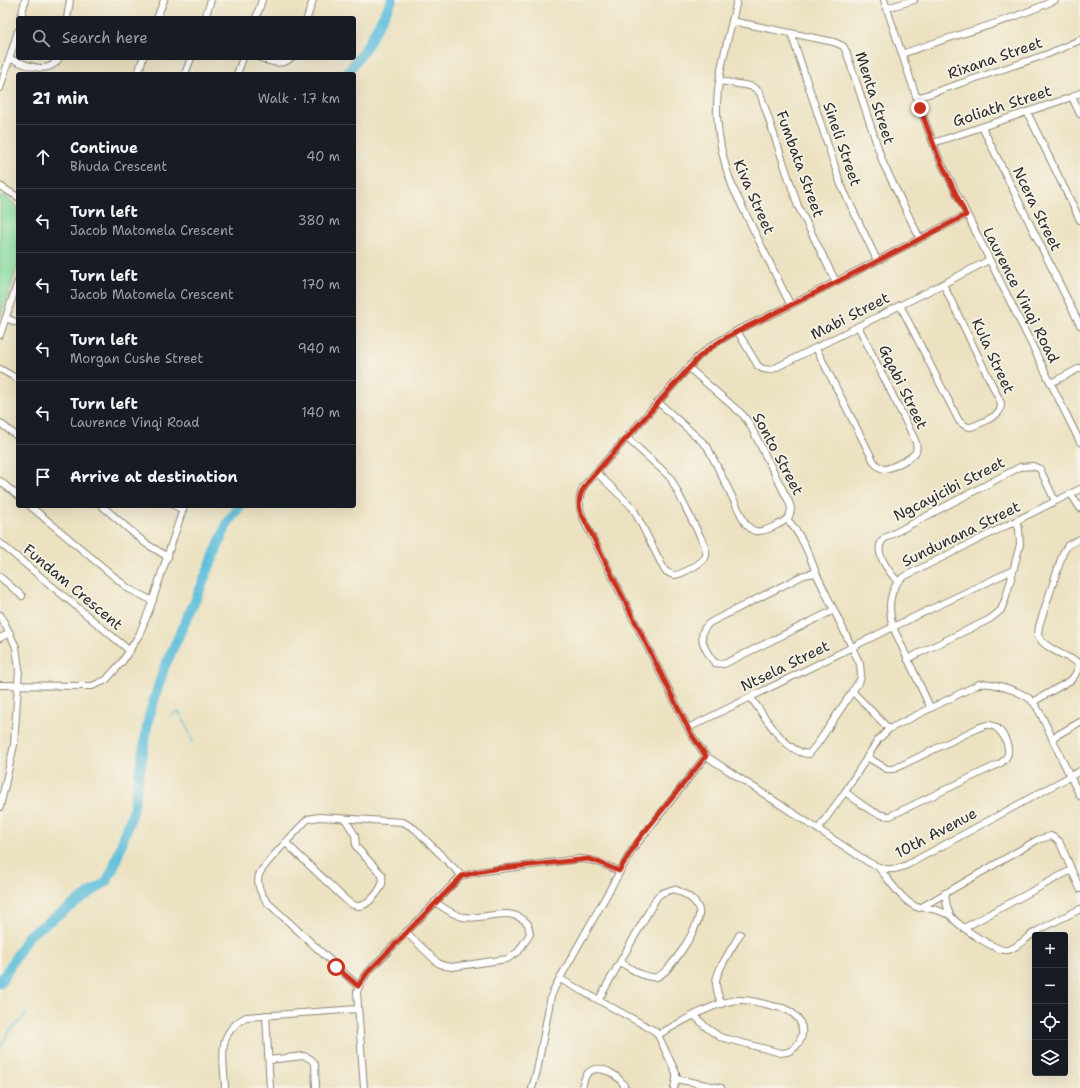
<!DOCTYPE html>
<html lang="en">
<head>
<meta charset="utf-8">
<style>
	:root { --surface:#171b24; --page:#242831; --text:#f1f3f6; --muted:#9ea1a6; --line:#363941 }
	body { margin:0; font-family:"Shantell Sans",sans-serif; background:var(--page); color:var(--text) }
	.controls { position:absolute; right:12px; bottom:12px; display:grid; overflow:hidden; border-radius:4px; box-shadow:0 4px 16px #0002 }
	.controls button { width:36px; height:36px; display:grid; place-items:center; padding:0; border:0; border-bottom:1px solid var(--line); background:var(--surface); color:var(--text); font:20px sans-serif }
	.stop { position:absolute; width:12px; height:12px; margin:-9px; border:3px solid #c8321e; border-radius:50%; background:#fff }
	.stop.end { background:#c8321e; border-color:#fff; box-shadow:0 1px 4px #0008 }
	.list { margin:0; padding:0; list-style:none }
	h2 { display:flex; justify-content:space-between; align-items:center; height:52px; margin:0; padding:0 16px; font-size:17px }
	h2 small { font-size:13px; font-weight:400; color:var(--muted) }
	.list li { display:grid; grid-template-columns:26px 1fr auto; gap:12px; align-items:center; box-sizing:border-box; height:64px; padding:0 16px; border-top:1px solid var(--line) }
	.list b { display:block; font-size:15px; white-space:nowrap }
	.list p { margin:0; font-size:13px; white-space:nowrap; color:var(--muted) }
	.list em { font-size:13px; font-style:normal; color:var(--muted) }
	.icon { flex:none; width:22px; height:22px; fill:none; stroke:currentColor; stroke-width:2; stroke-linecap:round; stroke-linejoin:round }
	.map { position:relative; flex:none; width:1080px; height:1088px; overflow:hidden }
	.search { position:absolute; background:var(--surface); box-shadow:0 4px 16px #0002; left:16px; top:16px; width:340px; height:44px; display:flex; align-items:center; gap:10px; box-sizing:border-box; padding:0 14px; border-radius:4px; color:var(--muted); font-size:15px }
	.panel { position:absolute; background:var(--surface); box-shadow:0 4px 16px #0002; left:16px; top:72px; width:340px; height:436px; border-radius:4px }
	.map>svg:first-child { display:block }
</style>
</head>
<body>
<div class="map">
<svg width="1080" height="1088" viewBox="0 0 1080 1088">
	<rect width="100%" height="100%" fill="#f7f3e8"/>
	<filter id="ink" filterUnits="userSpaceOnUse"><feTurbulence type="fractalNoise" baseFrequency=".025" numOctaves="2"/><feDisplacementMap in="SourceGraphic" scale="8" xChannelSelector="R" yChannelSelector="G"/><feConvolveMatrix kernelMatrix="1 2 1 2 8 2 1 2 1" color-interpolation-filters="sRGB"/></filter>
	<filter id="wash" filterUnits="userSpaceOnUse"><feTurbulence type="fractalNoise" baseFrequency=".012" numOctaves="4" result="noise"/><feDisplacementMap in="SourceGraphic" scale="16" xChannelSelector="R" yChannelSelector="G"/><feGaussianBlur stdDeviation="0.9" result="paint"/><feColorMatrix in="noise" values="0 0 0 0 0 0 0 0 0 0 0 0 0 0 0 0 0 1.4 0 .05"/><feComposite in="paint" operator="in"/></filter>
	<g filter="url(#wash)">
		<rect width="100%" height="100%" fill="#ece2c1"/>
		<!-- green -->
		<path fill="#8ae0a3" stroke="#5a8667" d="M0 195 6 197 18 208V265L0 318Z"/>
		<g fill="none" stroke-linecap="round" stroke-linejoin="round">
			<!-- stream -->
			<g stroke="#5cbeda" stroke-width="1.5">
				<path d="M169 717 175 713 179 712C185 720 189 733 193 742"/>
				<path d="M0 1049 8 1033 26 1014"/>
			</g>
			<!-- river -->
			<g stroke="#5cbeda" stroke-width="10">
				<path d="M347 74 368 44 392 0"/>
				<path d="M0 983 28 936 106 882 113 869 133 811 149 716 164 668 195 601 228 522 240 506"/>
			</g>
		</g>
	</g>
	<g filter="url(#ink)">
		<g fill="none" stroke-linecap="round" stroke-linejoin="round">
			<defs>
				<g id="street">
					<path d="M737 0C729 37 716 76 717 114 718 140 724 165 733 188L790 304"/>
					<path d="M884 0 920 108 938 156 1080 442"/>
					<path d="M887 8 914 0"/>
					<path d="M21 18 25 0"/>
					<path d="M67 18 70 0"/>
					<path d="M157 18 164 0"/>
					<path d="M205 18 211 0"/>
					<path d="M256 18 262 0"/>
					<path d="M307 18 313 0"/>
					<path d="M732 21 834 42 843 46 846 51 883 163 920 239"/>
					<path d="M791 33 841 185 877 260"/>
					<path d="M902 54C953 35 1006 23 1055 0"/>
					<path d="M260 58C270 61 282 67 291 58"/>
					<path d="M10 59C26 64 48 77 59 58"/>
					<path d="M138 74 143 58"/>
					<path d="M185 74 191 58"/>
					<path d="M237 74 243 58"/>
					<path d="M720 81 750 86 755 88 760 93 798 206 836 282"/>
					<path d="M0 88 18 31"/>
					<path d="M1072 97 1080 114"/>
					<path d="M917 98 1048 54 1080 40"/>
					<path d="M1027 112 1080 220"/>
					<path d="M982 127 1080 325"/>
					<path d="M933 143 1072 97 1080 93"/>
					<path d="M0 186 18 197"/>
					<path d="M966 215 781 310 738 330 711 346 698 357 584 486C573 505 585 523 594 540L691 734 706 756 868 862C883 870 891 872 907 865L1080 771"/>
					<path d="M900 305 959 421C962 424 965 427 970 427 976 426 995 417 999 412 1001 409 1001 406 1001 403L943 284"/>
					<path d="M6 318 18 323"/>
					<path d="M738 330 739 334 758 366 763 369 771 370 943 284 989 260"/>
					<path d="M0 335 18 281"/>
					<path d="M816 348 874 462C876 465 879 468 884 469 891 469 911 458 915 453 918 449 917 445 915 440L858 326"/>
					<path d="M0 369 18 379"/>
					<path d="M1051 383 1080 368"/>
					<path d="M658 402 707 446 745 523C748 526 751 530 755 531 763 533 783 523 788 518 790 515 791 511 791 508L789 502 749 423 743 415 689 368"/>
					<path d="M0 423 18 437"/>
					<path d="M596 472 633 508 665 571C668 572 670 574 674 575 681 575 703 563 706 556 707 552 705 547 704 544L670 477 627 438"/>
					<path d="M0 481 18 496"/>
					<path d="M1071 494 1080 508"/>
					<path d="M30 506 129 589 153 601"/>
					<path d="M102 506 145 543 168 557"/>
					<path d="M175 506 183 510"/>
					<path d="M787 519C802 536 808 551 816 573"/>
					<path d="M1080 539 1068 545 1063 553 1039 626C1039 629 1038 632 1038 635 1041 647 1070 658 1080 663"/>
					<path d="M0 543 130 651"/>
					<path d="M0 577 22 596"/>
					<path d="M897 581C891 574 877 556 880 546 880 542 883 540 885 538L1020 467 1033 466 1040 469 1055 501"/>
					<path d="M0 615 6 626 16 647 19 669 14 745 0 807"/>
					<path d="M0 638 10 633"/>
					<path d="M907 659 990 619 1001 610 1005 600 1011 579 1020 544 1019 529 1016 521"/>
					<path d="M0 685 81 686H92L106 680 122 662 139 635 150 608 184 506"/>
					<path d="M852 691 889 729"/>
					<path d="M751 698C764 715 785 753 809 754L818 743 860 680 861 674 860 664 816 573 804 575 711 622C694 633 705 651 715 663L724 664 834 610"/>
					<path d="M1033 702 1071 680 1075 675 1080 664"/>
					<path d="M930 707 893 627C888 610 888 589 903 577L1080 489"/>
					<path d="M688 728 893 627 1013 570"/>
					<path d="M1052 738 1080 722"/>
					<path d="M845 792C858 801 873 816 890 816L1001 763C1004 760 1008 757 1008 753 1009 743 1001 727 990 725 986 724 982 727 978 728L894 769H887L867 757"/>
					<path d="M818 829 845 792 878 740 889 729 979 684C991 681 1022 692 1031 700 1039 707 1043 720 1048 729 1058 752 1069 774 1080 796"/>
					<path d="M286 843 347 901C351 904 355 906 359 906 368 906 379 892 382 884 383 881 382 878 382 875L359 850 356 846 355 835 345 819"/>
					<path d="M879 868C889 880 905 905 920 908L1037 840 1051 836 1059 841 1080 889"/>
					<path d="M945 893C946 900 946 908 950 914 954 924 998 953 1008 950 1017 948 1026 938 1034 933 1049 924 1065 917 1080 909"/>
					<path d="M922 907 937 910 950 915"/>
					<path d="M964 928 1071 870"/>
					<path d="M406 932 438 963 445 966 452 967 507 959 518 952 530 934 528 924C510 904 486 921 463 917 453 915 444 908 435 902"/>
					<path d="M560 979 655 1031 658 1035 676 1073V1079L674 1088"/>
					<path d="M358 986 266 901C261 893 256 885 259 875 261 867 294 834 301 826L308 819 319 817 403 822 415 829 462 876"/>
					<path d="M599 999 657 897 662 893 674 889C684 893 696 899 699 910 703 922 669 975 656 977 644 979 631 968 620 962"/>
					<path d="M721 1004C719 997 716 990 716 982 716 971 734 945 740 934"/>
					<path d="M266 1015 270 1088"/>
					<path d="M658 1035C677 1024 719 999 741 1000 755 1000 769 1006 783 1008 790 1011 797 1015 800 1022 807 1036 796 1053 781 1053L720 1037 707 1028 694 1015"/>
					<path d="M269 1060 303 1056C309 1057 313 1060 315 1065L316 1088"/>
					<path d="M676 1079 721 1088"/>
					<path d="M225 1088C224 1058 215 1034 246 1017L358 1009"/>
					<path d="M364 1088 357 992C359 984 363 979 368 972L458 879 462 876 477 872 579 859C594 859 606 865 619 871"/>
					<path d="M532 1088 537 1071 551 996 555 987 632 850 706 756"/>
					<path d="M582 1088C583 1083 584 1077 588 1073 599 1062 621 1076 625 1088"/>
				</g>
			</defs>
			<!-- street casing -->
			<use href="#street" stroke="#8c8676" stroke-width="8"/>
			<!-- street -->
			<use href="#street" stroke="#fff" stroke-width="6"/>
		</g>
	</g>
	<g fill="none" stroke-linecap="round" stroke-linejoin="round" filter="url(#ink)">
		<!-- route -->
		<path stroke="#c8321e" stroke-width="5" d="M336 967 358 986 368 972 462 876 477 872 494 869 588 859 598 862 619 871 638 840 706 756 691 734 581 513C576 499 582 489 591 478L698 358C722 336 751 325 779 311 842 280 904 247 966 215L938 156 920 108"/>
	</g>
	<g text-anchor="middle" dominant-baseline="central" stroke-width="3.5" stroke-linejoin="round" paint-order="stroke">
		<!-- street labels -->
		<g font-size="15" fill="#2b2b2b" stroke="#f7f3e8">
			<text transform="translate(995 58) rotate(-19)">Rixana Street</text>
			<text transform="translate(875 98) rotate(72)">Menta Street</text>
			<text transform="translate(1002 106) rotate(-18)">Goliath Street</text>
			<text transform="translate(842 144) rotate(71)">Sineli Street</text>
			<text transform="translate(800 164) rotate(70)">Fumbata Street</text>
			<text transform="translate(754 197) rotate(66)">Kiva Street</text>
			<text transform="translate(1037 209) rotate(64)">Ncera Street</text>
			<text transform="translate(1021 295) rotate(63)">Laurence Vinqi Road</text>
			<text transform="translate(850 316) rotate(-27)">Mabi Street</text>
			<text transform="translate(993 356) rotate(65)">Kula Street</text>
			<text transform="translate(903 387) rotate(64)">Gqabi Street</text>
			<text transform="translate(778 454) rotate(62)">Sonto Street</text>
			<text transform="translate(949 489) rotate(-27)">Ngcayicibi Street</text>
			<text transform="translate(961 534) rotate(-26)">Sundunana Street</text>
			<text transform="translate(73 587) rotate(40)">Fundam Crescent</text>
			<text transform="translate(785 666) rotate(-26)">Ntsela Street</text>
			<text transform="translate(936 833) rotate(-28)">10th Avenue</text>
		</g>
	</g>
</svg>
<div class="controls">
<button>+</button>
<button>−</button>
<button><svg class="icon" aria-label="locate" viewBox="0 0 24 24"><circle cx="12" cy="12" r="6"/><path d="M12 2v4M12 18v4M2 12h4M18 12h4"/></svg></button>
<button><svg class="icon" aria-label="layers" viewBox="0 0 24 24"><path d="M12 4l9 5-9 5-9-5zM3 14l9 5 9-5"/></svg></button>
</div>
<div class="stop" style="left:336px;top:967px"></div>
<div class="stop end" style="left:920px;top:108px"></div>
<div class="search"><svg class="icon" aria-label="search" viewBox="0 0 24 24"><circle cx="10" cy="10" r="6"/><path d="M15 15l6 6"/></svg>Search here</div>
<section class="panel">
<h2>21 min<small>Walk · 1.7 km</small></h2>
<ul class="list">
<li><svg class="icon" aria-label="ahead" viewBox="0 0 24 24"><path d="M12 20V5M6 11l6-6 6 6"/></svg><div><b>Continue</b><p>Bhuda Crescent</p></div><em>40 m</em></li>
<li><svg class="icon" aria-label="left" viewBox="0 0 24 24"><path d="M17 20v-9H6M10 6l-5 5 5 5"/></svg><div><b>Turn left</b><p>Jacob Matomela Crescent</p></div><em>380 m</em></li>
<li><svg class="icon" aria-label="left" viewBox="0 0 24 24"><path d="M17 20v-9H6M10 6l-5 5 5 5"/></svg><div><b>Turn left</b><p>Jacob Matomela Crescent</p></div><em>170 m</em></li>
<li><svg class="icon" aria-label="left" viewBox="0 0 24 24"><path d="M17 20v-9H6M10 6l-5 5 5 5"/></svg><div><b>Turn left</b><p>Morgan Cushe Street</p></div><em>940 m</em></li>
<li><svg class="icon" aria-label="left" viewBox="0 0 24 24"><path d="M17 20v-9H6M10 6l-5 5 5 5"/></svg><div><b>Turn left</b><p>Laurence Vinqi Road</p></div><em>140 m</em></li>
<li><svg class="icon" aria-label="arrive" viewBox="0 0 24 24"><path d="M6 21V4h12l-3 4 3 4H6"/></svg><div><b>Arrive at destination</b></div></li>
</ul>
</section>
</div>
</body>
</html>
